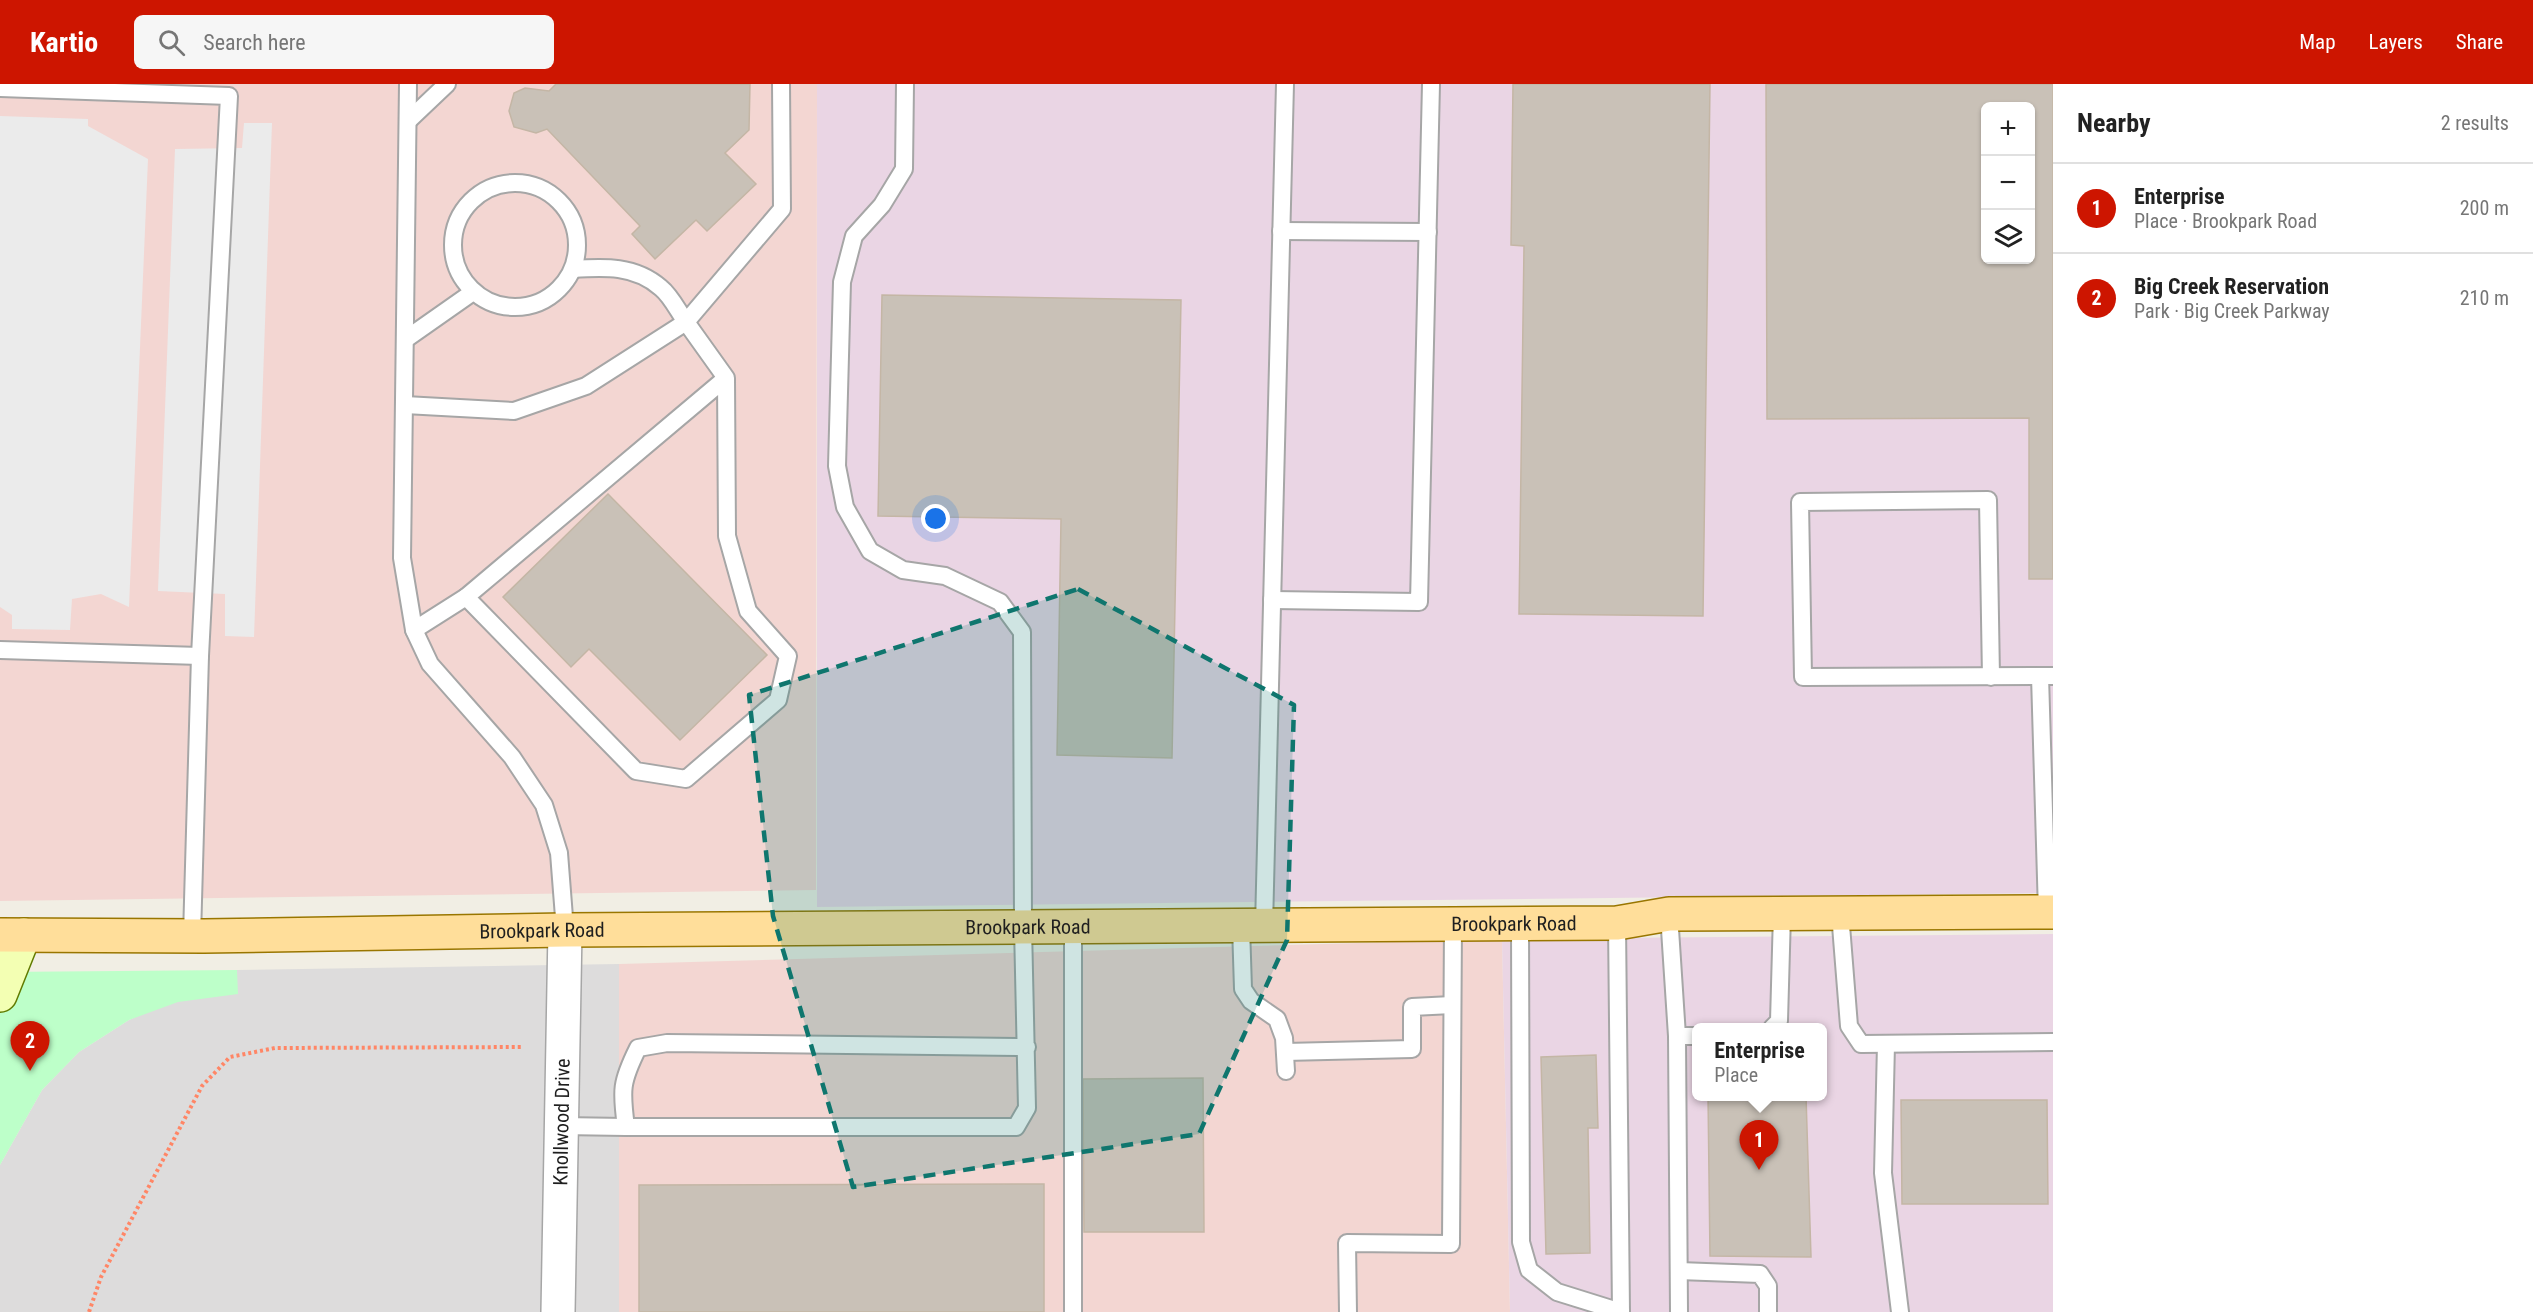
<!DOCTYPE html>
<html lang="en">
<head>
<meta charset="utf-8">
<style>
	:root { --surface:#fff; --page:#f6f6f6; --text:#222; --muted:#767676; --line:#e0e0e0; --accent:#cd1500 }
	body { margin:0; font-family:"Roboto Condensed",sans-serif; background:var(--page); color:var(--text) }
	.controls { position:absolute; right:18px; top:18px; display:grid; overflow:hidden; border-radius:9px; box-shadow:0 2px 4px #0004 }
	.controls button { width:54px; height:54px; display:grid; place-items:center; padding:0; border:0; border-bottom:2px solid var(--line); background:var(--surface); color:var(--text); font:30px sans-serif }
	.you { position:absolute; left:936px; top:435px; width:21px; height:21px; margin:-15px; border:4px solid #fff; border-radius:50%; background:#1a73e8; box-shadow:0 0 0 9px #1a73e833 }
	.badge { display:grid; place-items:center; width:39px; height:39px; border-radius:50%; background:var(--accent); color:#fff; font-size:20px; font-weight:700 }
	.pin { position:absolute; translate:-50% -50px; filter:drop-shadow(0 2px 3px #0008) }
	.pin::after { content:''; position:absolute; top:32px; width:21px; height:18px; background:inherit; clip-path:polygon(0 0,100% 0,50% 100%) }
	.popup { position:absolute; left:1692px; top:939px; width:135px; height:78px; box-sizing:border-box; display:grid; place-content:center; border-radius:9px; background:var(--surface); filter:drop-shadow(0 2px 4px #0005); font-size:20px; white-space:nowrap; color:var(--muted) }
	.popup b { font-size:22px; color:var(--text) }
	.popup::after { content:''; position:absolute; left:50%; top:100%; margin-left:-12px; border:12px solid transparent; border-top-color:var(--surface) }
	.list { margin:0; padding:0; list-style:none }
	h2 { display:flex; justify-content:space-between; align-items:center; height:78px; margin:0; padding:0 24px; font-size:26px }
	h2 small { font-size:20px; font-weight:400; color:var(--muted) }
	.list li { display:grid; grid-template-columns:39px 1fr auto; gap:18px; align-items:center; box-sizing:border-box; height:90px; padding:0 24px; border-top:2px solid var(--line) }
	.list b { display:block; font-size:22px; white-space:nowrap }
	.list p { margin:0; font-size:20px; white-space:nowrap; color:var(--muted) }
	.list em { font-size:20px; font-style:normal; color:var(--muted) }
	.icon { flex:none; width:33px; height:33px; fill:none; stroke:currentColor; stroke-width:2; stroke-linecap:round; stroke-linejoin:round }
	.map { position:relative; flex:none; width:2053px; height:1228px; overflow:hidden }
	header { display:flex; align-items:center; gap:36px; box-sizing:border-box; height:84px; padding:0 30px; background:var(--accent); color:#fff }
	header strong { font-size:28px }
	nav { display:flex; gap:33px; margin-inline-start:auto; font-size:21px }
	.search { width:420px; height:54px; background:var(--page); display:flex; align-items:center; gap:15px; box-sizing:border-box; padding:0 21px; border-radius:9px; color:var(--muted); font-size:22px }
	main { display:flex }
	aside { flex:1; background:var(--surface) }
	.map>svg:first-child { display:block }
</style>
</head>
<body>
<header>
<strong>Kartio</strong>
<div class="search"><svg class="icon" aria-label="search" viewBox="0 0 24 24"><circle cx="10" cy="10" r="6"/><path d="M15 15l6 6"/></svg>Search here</div>
<nav><a>Map</a><a>Layers</a><a>Share</a></nav>
</header>
<main>
<div class="map">
<svg width="2053" height="1228" viewBox="0 0 2053 1228">
	<rect width="100%" height="100%" fill="#f1eee4"/>
	<!-- residential -->
	<path fill="#dddcdc" d="M619 880V1228H0V1081L42 1006 79 968 129 936 237 886Z"/>
	<!-- commercial -->
	<g fill="#f3d6d2">
		<path d="M0 0H817L816 806 0 817Z"/>
		<path d="M1502 855 1510 1228H619V880Z"/>
	</g>
	<!-- industrial -->
	<g fill="#ead5e4" fill-rule="evenodd">
		<path d="M817 0H2053V809L817 823ZM1986 22H2030V176H1986Z"/>
		<path d="M2053 850V1228H1510L1502 855ZM1696 944H1822V1012H1696Z"/>
	</g>
	<!-- park -->
	<path fill="#bdffc9" d="M237 886 238 910 178 918 129 936 79 968 42 1006 0 1081V888Z"/>
	<!-- parking -->
	<g fill="#ebebeb">
		<path d="M0 32 88 35V42L148 75 129 523 101 510 72 515 70 546 12 545V531L0 523Z"/>
		<path d="M244 39H272L254 553 225 552V510L158 507 175 65 242 64Z"/>
	</g>
	<!-- building -->
	<g fill="#c9c1b7" stroke="#c4b6a5" stroke-width="1.5" fill-rule="evenodd">
		<path d="M556 0H750L749 46 725 69 756 100 707 147 696 136 655 175 632 150 640 142 547 45 536 49 514 43 509 27 514 9 525 4 549 7Z"/>
		<path d="M1513 0H1710L1703 532 1519 530 1524 162 1511 161Z"/>
		<path d="M1766 0H2053V495H2029V334L1767 335ZM1986 22H2030V176H1986Z"/>
		<path d="M882 211 1181 216 1172 674 1057 671 1061 435 878 432Z"/>
		<path d="M608 410 767 571 680 656 589 565 571 583 503 513Z"/>
		<path d="M1596 971 1598 1044H1588L1590 1169 1546 1170 1541 973Z"/>
		<path d="M1203 994 1204 1148H1084L1083 995Z"/>
		<path d="M1708 1012H1806L1811 1173 1710 1172Z"/>
		<path d="M1901 1016H2047L2048 1120H1902Z"/>
		<path d="M1044 1100V1228H639V1101Z"/>
	</g>
	<g fill="none" stroke-linecap="round" stroke-linejoin="round">
		<defs>
			<g id="lane">
				<path d="M408 0 402 474 414 546 430 580 512 673 544 721 559 769 565 846"/>
				<path d="M905 0 904 85 882 121 854 152 842 198 837 382 845 423 870 467 903 486 945 492 1000 518 1022 548 1023 843 1027 1024 1016 1043H626C621 1006 621 998 638 964L667 959 1027 963"/>
				<path d="M0 4 229 12 200 572 192 852"/>
				<path d="M408 37 447 0"/>
				<circle cx="515" cy="161" r="62"/>
				<path d="M1281 147 1428 148"/>
				<path d="M406 255 473 208"/>
				<path d="M726 294 466 513 636 687 686 695 778 616 788 572 748 527 727 452 726 294 686 238 782 125 781 0"/>
				<path d="M405 321 514 327 586 302 686 238C678 227 671 212 661 204 635 181 604 183 573 185"/>
				<path d="M1272 516 1419 518 1431 0"/>
				<path d="M414 546 466 513"/>
				<path d="M0 566 200 572"/>
				<path d="M1991 593 1988 416 1800 418 1803 593 2040 592"/>
				<path d="M2047 828 2040 592H2053"/>
				<path d="M1840 829 1849 942 1861 960 2053 958"/>
				<path d="M1669 830 1677 952 1679 1228"/>
				<path d="M1617 839 1621 1228"/>
				<path d="M1520 840 1521 1158 1529 1186 1557 1208 1621 1228"/>
				<path d="M1241 842 1243 905 1251 917 1277 935 1284 954 1286 987"/>
				<path d="M1264 842 1285 0"/>
				<path d="M1772 944 1779 937 1782 830"/>
				<path d="M1677 952H1696"/>
				<path d="M1886 960 1883 1089 1900 1228"/>
				<path d="M1285 968 1412 965V923L1452 921"/>
				<path d="M561 1042 626 1043"/>
				<path d="M1679 1187 1760 1190 1768 1202V1228"/>
				<path d="M1073 1228V843"/>
				<path d="M1348 1228 1347 1159 1451 1160 1453 841"/>
			</g>
			<g id="street">
				<path id="s1" d="M558 1228 565 846"/>
			</g>
			<path id="secondary" d="M0 911 24 851"/>
			<g id="primary">
				<path id="s2" d="M0 851 204 852 565 846 1617 839 1669 830 2053 828"/>
			</g>
		</defs>
		<!-- lane casing -->
		<use href="#lane" stroke="#a6a6a6" stroke-width="20"/>
		<!-- street casing -->
		<use href="#street" stroke="#a6a6a6" stroke-width="36"/>
		<!-- secondary casing -->
		<use href="#secondary" stroke="#617b00" stroke-width="36"/>
		<!-- primary casing -->
		<use href="#primary" stroke="#997600" stroke-width="36"/>
		<!-- path -->
		<path stroke="#ff8666" stroke-width="4" stroke-dasharray="3 3" stroke-linecap="butt" d="M89 1228 101 1193 202 1002 230 973 275 964 523 963"/>
		<!-- lane -->
		<use href="#lane" stroke="#fff" stroke-width="16"/>
		<!-- street -->
		<use href="#street" stroke="#fff" stroke-width="33"/>
		<!-- secondary -->
		<use href="#secondary" stroke="#f3ffb3" stroke-width="33"/>
		<!-- primary -->
		<use href="#primary" stroke="#ffde9a" stroke-width="33"/>
	</g>
	<!-- marked area -->
	<path fill="#0f766e" fill-opacity="0.2" stroke="#0f766e" stroke-width="4.5" stroke-dasharray="12 8" stroke-linejoin="round" d="M1078 505 1294 621 1287 856 1199 1050 853 1103 773 832 749 611Z"/>
	<g text-anchor="middle" dominant-baseline="central" stroke-width="4.5" stroke-linejoin="round" paint-order="stroke">
		<!-- street labels -->
		<g font-size="20" fill="#1f1f1f" stroke="#fff">
			<text stroke="none"><textPath href="#s2" startOffset="1514">Brookpark Road</textPath></text>
			<text stroke="none"><textPath href="#s2" startOffset="1028">Brookpark Road</textPath></text>
			<text stroke="none"><textPath href="#s2" startOffset="542">Brookpark Road</textPath></text>
			<text stroke="none"><textPath href="#s1" startOffset="190">Knollwood Drive</textPath></text>
		</g>
	</g>
</svg>
<div class="controls">
<button>+</button>
<button>−</button>
<button><svg class="icon" aria-label="layers" viewBox="0 0 24 24"><path d="M12 4l9 5-9 5-9-5zM3 14l9 5 9-5"/></svg></button>
</div>
<div class="you"></div>
<div class="pin badge" style="left:1759px;top:1086px">1</div>
<div class="popup"><b>Enterprise</b>Place</div>
<div class="pin badge" style="left:30px;top:987px">2</div>
</div>
<aside>
<h2>Nearby<small>2 results</small></h2>
<ul class="list">
<li><span class="badge">1</span><div><b>Enterprise</b><p>Place · Brookpark Road</p></div><em>200 m</em></li>
<li><span class="badge">2</span><div><b>Big Creek Reservation</b><p>Park · Big Creek Parkway</p></div><em>210 m</em></li>
</ul>
</aside>
</main>
</body>
</html>
